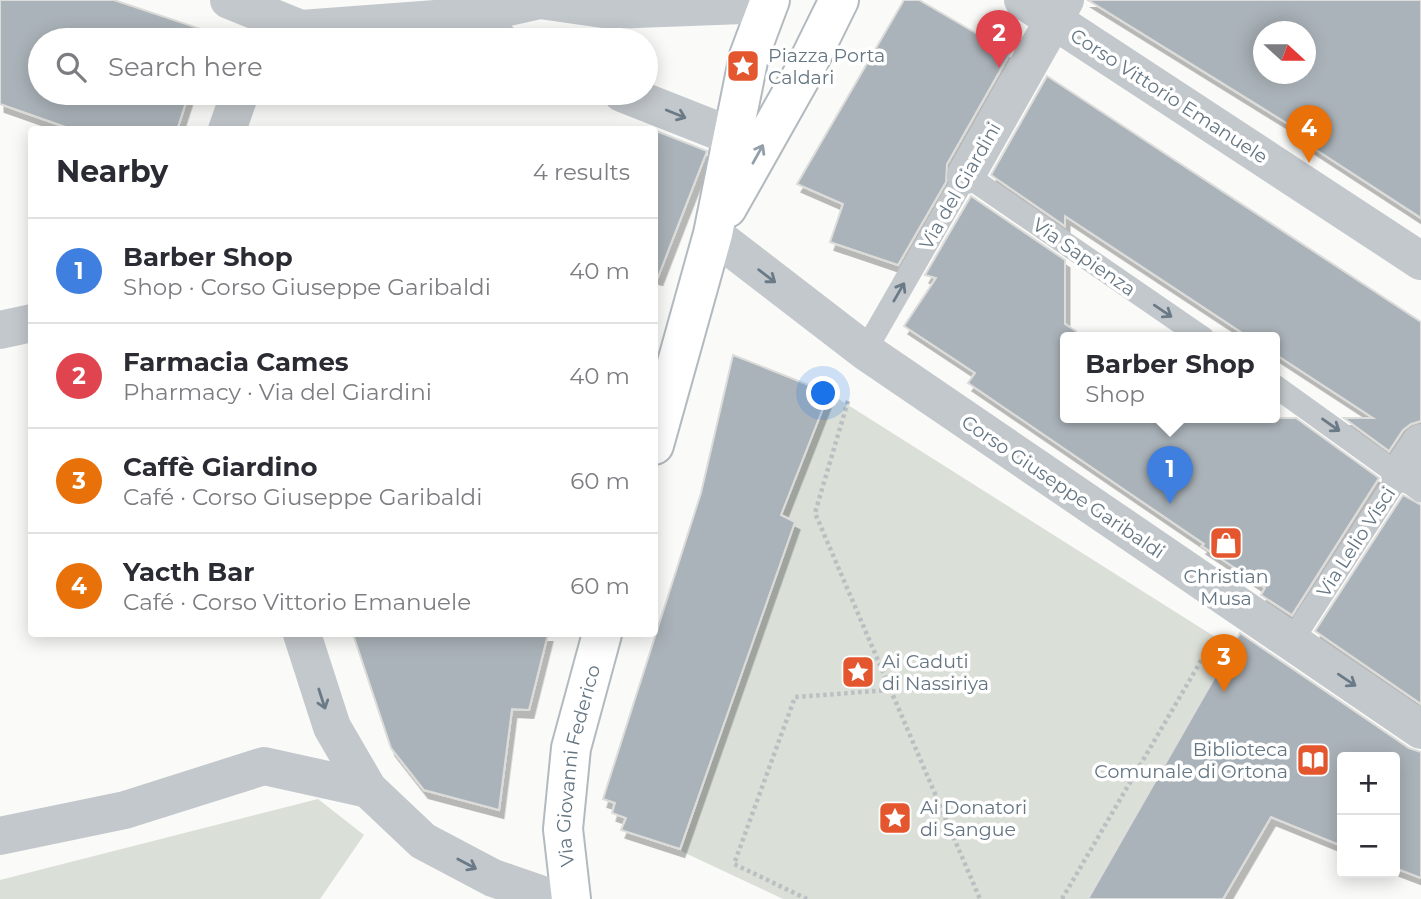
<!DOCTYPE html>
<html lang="en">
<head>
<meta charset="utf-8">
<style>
	:root { --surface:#fff; --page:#f2f2f3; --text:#2b2b33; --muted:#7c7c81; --line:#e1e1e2; --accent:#e4572e }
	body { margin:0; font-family:Montserrat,sans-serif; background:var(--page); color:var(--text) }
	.controls { position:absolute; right:21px; bottom:21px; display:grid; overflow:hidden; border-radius:7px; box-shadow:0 4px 18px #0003 }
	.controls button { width:63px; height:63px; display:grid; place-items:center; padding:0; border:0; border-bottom:2px solid var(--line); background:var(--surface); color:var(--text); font:35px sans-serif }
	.compass { position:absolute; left:1253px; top:21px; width:63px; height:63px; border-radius:50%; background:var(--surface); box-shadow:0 4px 18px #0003; rotate:111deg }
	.you { position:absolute; left:824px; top:394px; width:24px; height:24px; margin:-18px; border:5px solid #fff; border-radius:50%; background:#1a73e8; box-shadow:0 0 0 10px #1a73e833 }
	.badge { display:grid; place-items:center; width:46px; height:46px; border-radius:50%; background:var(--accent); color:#fff; font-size:23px; font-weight:700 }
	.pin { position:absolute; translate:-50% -58px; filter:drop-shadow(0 2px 4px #0008) }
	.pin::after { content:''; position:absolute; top:37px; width:24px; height:21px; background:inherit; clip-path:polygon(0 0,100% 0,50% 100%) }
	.popup { position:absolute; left:1060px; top:332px; width:220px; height:91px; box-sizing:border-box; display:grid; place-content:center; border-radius:7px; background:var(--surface); filter:drop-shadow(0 2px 5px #0005); font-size:23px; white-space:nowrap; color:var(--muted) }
	.popup b { font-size:26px; color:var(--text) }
	.popup::after { content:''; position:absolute; left:50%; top:100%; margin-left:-14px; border:14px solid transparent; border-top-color:var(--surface) }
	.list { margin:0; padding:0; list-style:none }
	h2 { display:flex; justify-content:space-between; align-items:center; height:91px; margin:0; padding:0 28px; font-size:30px }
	h2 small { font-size:23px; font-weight:400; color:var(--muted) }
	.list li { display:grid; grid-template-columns:46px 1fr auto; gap:21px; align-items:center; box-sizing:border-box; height:105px; padding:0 28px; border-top:2px solid var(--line) }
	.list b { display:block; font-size:26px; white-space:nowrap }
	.list p { margin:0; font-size:23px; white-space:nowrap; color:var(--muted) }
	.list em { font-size:23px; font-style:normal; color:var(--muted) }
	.icon { flex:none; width:38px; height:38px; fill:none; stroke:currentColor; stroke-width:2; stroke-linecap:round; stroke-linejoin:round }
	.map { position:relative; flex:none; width:1421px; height:899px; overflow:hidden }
	.search { position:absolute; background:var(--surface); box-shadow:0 4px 18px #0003; left:28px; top:28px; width:630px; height:77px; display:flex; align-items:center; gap:18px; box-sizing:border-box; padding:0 24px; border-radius:38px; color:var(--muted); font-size:26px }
	.panel { position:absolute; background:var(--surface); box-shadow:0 4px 18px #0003; left:28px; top:126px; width:630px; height:511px; border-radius:7px }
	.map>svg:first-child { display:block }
</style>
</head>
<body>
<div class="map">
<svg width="1421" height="899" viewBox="0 0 1421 899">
	<defs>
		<filter id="shadow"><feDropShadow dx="4.5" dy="8" stdDeviation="0" flood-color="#0004"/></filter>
	</defs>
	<rect width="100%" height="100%" fill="#fafaf8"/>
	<!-- green -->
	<g fill="#dadfd7">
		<path d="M829 393 1231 647 1087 899H783L681 851 794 522 781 515Z"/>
		<path d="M318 799 364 835 320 899H0V880Z"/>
	</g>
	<!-- building -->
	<g fill="#aab3b9" stroke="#dcdcda" stroke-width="2" fill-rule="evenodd" filter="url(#shadow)">
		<path d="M0 0H114L210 32 207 40H40V93H189L177 130H74L0 104Z"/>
		<path d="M904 0H919L1010 53 947 164 946 182 898 265 830 242 843 204 797 184Z"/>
		<path d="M1088 0H1421V218L1298 138 1301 132ZM1264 32H1306V74H1264Z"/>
		<path d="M1047 76 1421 322V421L1411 424 1403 430 1389 451 1344 418H1373L1275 354V338H1250L1065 216V226L991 175Z"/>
		<path d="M654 130 707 151 658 277 654 276Z"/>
		<path d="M971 196 1065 260V324L1076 331 1072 338H1065V418H1296L1379 478 1292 615 1261 595 1265 588 1202 546 1204 544 968 383 975 373 904 326 936 278 925 275Z"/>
		<path d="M733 355 829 393 781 515 795 522 680 849 621 830 626 818 612 813 615 803 603 799 701 493Z"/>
		<path d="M1403 495 1421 505V704L1315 631Z"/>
		<path d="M1240 633 1409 748 1421 752V878L1395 868V757H1342V846L1271 817 1223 899H1088Z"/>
		<path d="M353 634H548L529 710 512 709 499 810 424 790 391 748Z"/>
	</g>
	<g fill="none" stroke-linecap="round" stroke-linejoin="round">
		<defs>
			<g id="secondary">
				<path d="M727 208 802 75 839 0"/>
				<path d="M654 445 713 234 749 56 770 0"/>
				<path id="s1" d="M571 899 563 829 571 748 602 634"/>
			</g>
		</defs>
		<!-- secondary casing -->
		<use href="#secondary" stroke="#b3babf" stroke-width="42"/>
		<!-- path -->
		<g stroke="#bbbfc2" stroke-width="4.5" stroke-dasharray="3.5 3.5" stroke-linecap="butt">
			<path d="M848 401 815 513 980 899"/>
			<path d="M807 899 734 864 795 697 890 690"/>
			<path d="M1062 899 1209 647"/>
		</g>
		<!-- lane -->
		<g stroke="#c3c8cc" stroke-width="23">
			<path d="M865 351 966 175 1203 338"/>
			<path d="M1275 386 1421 491"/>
			<path d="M1291 642 1400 474"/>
		</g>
		<!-- street -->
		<g stroke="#c3c8cc" stroke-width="38">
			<path d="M229 0 301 29 462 17 540 0 610 10 768 4"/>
			<path d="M1023 0 1421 261"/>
			<path d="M462 17 499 40"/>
			<path d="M622 93 731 136"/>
			<path d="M227 130 240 93"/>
			<path d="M966 175 1065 0"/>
			<path d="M713 234 865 351 1421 730"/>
			<path d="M0 330 32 323"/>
			<path d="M1400 474 1421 443"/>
			<path d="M302 634 332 727 368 789 423 841 493 878 554 899"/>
			<path d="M0 836 125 810 264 766 368 789"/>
		</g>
		<!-- secondary -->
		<use href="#secondary" stroke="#fff" stroke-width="38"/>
	</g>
	<!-- one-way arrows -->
	<defs><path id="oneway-shaft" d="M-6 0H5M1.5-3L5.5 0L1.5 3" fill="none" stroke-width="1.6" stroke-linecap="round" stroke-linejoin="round" transform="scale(1.75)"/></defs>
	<g stroke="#6a7a87">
		<use href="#oneway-shaft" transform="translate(676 114) rotate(22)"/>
		<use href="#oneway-shaft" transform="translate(767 276) rotate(37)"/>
		<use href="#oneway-shaft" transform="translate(899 292) rotate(-60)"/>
		<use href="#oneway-shaft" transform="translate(1163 311) rotate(34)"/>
		<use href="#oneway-shaft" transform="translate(1331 425) rotate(35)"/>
		<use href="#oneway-shaft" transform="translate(1347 680) rotate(34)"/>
		<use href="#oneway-shaft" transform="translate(322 699) rotate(72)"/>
		<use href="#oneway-shaft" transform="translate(467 864) rotate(28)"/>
	</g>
	<use stroke="#939fa8" href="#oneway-shaft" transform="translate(758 154) rotate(-61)"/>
	<!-- icons -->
	<defs>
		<symbol id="sight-square" viewBox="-11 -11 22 22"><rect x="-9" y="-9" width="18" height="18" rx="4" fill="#e4572e" stroke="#fff"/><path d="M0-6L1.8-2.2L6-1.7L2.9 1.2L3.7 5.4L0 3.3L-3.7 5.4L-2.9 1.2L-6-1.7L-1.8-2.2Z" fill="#fff"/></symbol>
		<symbol id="shop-square" viewBox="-11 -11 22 22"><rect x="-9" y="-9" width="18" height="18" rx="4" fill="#e4572e" stroke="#fff"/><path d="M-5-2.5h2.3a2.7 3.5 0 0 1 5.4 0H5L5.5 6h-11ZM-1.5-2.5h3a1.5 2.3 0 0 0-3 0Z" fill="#fff"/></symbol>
		<symbol id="library-square" viewBox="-11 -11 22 22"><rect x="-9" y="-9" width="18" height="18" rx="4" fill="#e4572e" stroke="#fff"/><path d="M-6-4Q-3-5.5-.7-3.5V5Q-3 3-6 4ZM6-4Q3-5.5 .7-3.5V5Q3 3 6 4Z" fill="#fff"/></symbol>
	</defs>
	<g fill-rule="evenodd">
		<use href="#sight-square" x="724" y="47" width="38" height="38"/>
		<use href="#shop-square" x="1207" y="524" width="38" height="38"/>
		<use href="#sight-square" x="839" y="653" width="38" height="38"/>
		<use href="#library-square" x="1294" y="741" width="38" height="38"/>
		<use href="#sight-square" x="876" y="799" width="38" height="38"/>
	</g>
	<g text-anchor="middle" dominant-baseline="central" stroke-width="7" stroke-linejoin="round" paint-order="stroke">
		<!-- poi labels -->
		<g font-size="19" fill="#657683" stroke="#fff" text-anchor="start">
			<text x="768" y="55">Piazza Porta<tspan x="768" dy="22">Caldari</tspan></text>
			<text x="1226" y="576" text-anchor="middle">Christian<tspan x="1226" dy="22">Musa</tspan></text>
			<text x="882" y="661">Ai Caduti<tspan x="882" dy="22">di Nassiriya</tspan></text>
			<text x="1288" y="749" text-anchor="end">Biblioteca<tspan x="1288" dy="22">Comunale di Ortona</tspan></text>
			<text x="920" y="807">Ai Donatori<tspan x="920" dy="22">di Sangue</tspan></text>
		</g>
		<!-- street labels -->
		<g font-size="19" fill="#657683" stroke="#fff">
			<text transform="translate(1169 96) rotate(33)">Corso Vittorio Emanuele</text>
			<text transform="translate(960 186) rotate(-60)">Via del Giardini</text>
			<text transform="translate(1084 257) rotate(35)">Via Sapienza</text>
			<text transform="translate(1063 487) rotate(34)">Corso Giuseppe Garibaldi</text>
			<text transform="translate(1356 542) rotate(-57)">Via Lelio Visci</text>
			<text stroke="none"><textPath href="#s1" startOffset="135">Via Giovanni Federico</textPath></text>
		</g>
	</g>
</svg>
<div class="controls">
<button>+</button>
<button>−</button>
</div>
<svg class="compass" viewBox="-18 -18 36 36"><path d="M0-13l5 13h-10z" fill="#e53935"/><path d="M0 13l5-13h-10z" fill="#7c7c81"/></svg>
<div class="you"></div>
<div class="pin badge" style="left:1170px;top:504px;background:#3f7fe0">1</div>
<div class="popup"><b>Barber Shop</b>Shop</div>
<div class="pin badge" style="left:999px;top:68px;background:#e0444e">2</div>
<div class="pin badge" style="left:1224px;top:692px;background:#e8710a">3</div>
<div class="pin badge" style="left:1309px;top:163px;background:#e8710a">4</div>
<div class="search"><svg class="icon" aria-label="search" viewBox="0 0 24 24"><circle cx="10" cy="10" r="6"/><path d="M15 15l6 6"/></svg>Search here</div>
<section class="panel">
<h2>Nearby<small>4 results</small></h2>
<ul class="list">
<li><span class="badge" style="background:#3f7fe0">1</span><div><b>Barber Shop</b><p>Shop · Corso Giuseppe Garibaldi</p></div><em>40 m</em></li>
<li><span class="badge" style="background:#e0444e">2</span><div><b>Farmacia Cames</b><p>Pharmacy · Via del Giardini</p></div><em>40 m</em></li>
<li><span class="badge" style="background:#e8710a">3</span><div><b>Caffè Giardino</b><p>Café · Corso Giuseppe Garibaldi</p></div><em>60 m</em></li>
<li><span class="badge" style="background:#e8710a">4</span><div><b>Yacth Bar</b><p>Café · Corso Vittorio Emanuele</p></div><em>60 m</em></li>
</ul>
</section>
</div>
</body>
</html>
